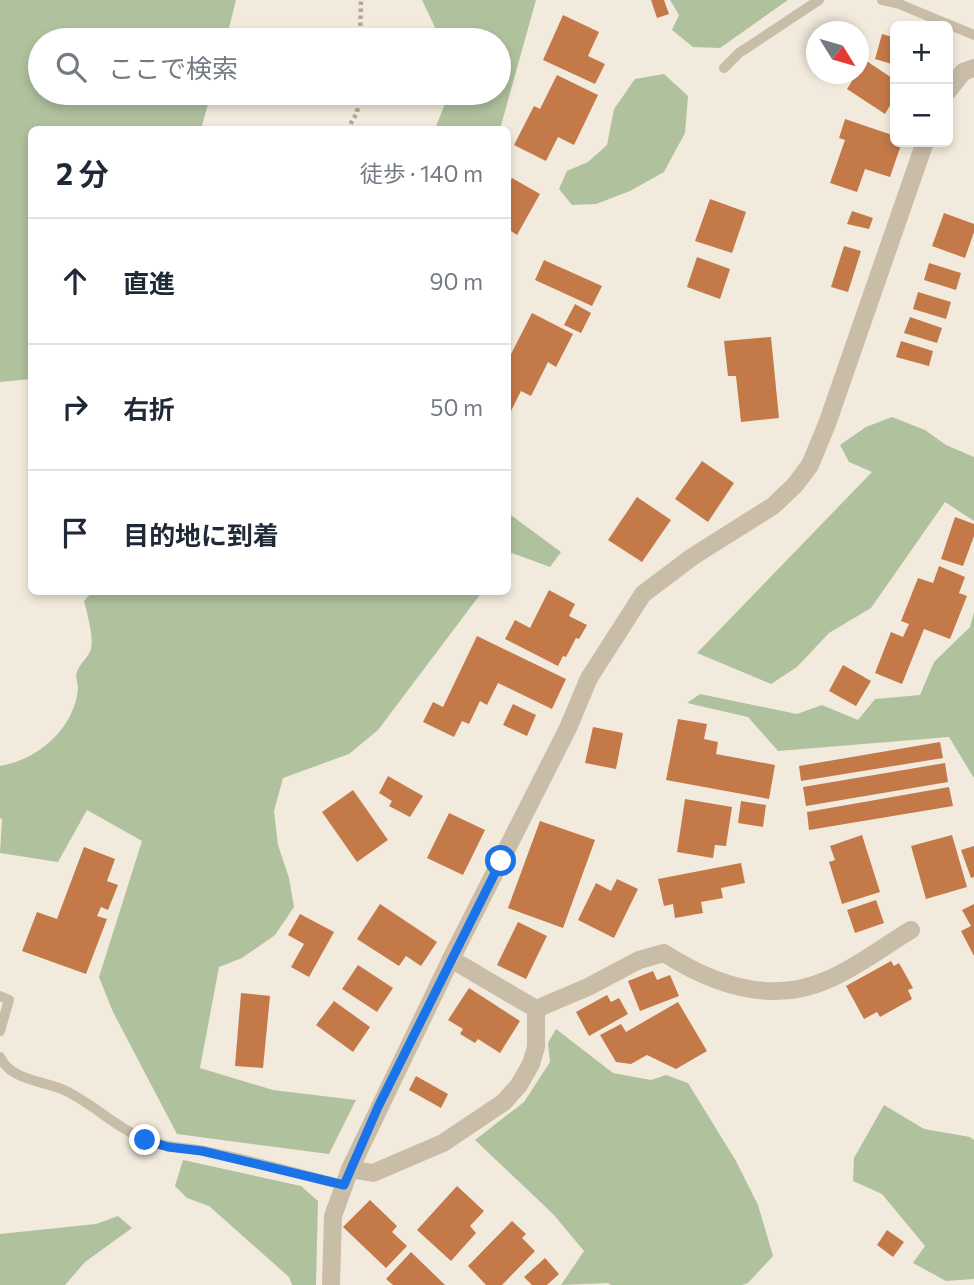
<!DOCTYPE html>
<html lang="ja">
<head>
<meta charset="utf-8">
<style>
	:root { --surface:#fff; --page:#f2f2f3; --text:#1f2937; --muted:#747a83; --line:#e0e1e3 }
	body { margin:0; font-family:Commissioner,"Noto Sans JP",sans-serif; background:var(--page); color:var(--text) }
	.controls { position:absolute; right:21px; top:21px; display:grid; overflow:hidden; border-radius:10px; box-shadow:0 4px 10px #0003 }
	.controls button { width:63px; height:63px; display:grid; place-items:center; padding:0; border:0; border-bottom:2px solid var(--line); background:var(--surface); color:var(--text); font:35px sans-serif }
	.compass { position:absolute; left:806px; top:21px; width:63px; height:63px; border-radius:50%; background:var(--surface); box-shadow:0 4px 10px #0003; rotate:127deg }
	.stop { position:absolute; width:21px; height:21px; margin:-16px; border:5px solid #1a73e8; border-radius:50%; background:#fff }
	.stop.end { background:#1a73e8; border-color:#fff; box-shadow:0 2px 7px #0008 }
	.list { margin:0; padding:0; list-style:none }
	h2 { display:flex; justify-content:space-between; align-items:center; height:91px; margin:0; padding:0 28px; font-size:30px }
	h2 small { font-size:23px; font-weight:400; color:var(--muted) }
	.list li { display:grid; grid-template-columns:46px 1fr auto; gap:21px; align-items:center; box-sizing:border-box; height:126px; padding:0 28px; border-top:2px solid var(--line) }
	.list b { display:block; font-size:26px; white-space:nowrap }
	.list em { font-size:23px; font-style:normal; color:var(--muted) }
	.icon { flex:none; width:38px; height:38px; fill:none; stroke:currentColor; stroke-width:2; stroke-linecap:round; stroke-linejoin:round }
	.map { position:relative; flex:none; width:974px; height:1285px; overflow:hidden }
	.search { position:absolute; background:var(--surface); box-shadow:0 4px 10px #0003; left:28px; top:28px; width:483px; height:77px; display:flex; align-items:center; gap:18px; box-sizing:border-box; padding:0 24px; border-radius:38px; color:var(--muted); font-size:26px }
	.panel { position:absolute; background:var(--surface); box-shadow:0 4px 10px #0003; left:28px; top:126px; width:483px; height:469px; border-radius:10px }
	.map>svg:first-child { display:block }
</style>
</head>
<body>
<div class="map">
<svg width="974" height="1285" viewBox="0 0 974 1285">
	<rect width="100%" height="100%" fill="#f2ebdd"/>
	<!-- green -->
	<g fill="#afc19d">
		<path d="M0 0H236L226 40H40V93H211L201 129 32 130 31 379 0 382Z"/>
		<path d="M422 0H536L500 129H435L449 93H499V40H441Z"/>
		<path d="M670 0H788L720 48 693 47 672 30 679 15Z"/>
		<path d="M664 74 688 96 685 133 664 172 630 191 596 204 572 205 559 189 567 171 588 162 607 145 614 109 635 79Z"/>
		<path d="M892 417 925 430 946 445 974 457V521L945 502 871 608 829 633 797 667 771 684 697 653 872 472 849 462 840 445 866 427Z"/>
		<path d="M508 513 561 552 550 567 512 553 508 558Z"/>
		<path d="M92 592H482L378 730 349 754 283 778 274 811 278 845 289 878 294 907 275 935 242 958 219 967 200 1068 273 1090 356 1100 329 1154 177 1134 113 1012 99 977 142 841 87 810 58 862 0 853 2 819 0 818V766C38 760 75 728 78 688 78 683 75 677 77 672 79 664 89 657 91 649 94 637 87 613 84 601Z"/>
		<path d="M974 612V778L949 737 778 751 748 717 687 703 700 694 797 714 822 705 858 720 875 699 920 695 934 662 970 627Z"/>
		<path d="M556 1029 613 1073 651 1080 666 1075 688 1083 736 1161 758 1205 773 1256 748 1283 742 1285H611L608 1283 561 1285 584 1251 553 1214 475 1140 524 1102 550 1062 548 1043Z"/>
		<path d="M884 1105 924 1129 970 1137 974 1140V1279L946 1281 913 1263 925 1246 882 1194 853 1181 854 1158Z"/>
		<path d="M183 1160 301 1186 318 1201 316 1285H292L289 1277 209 1206 187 1198 175 1186Z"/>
		<path d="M118 1216 132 1228 85 1262 65 1285H0V1234L96 1224Z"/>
	</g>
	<!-- building -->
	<g fill="#c47948">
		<path d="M651 0H664L669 14 657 18Z"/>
		<path d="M563 15 599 32 588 56 605 64 595 84 543 60Z"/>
		<path d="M882 34 895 38V65L875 59Z"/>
		<path d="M865 60 895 80V97L885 114 847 89Z"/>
		<path d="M557 75 598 95 574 145 558 137 546 161 514 145 534 106 540 109Z"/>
		<path d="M845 119 895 136V142H902L890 177 865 169 857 192 830 183 845 140 839 138Z"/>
		<path d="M512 178 540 194 517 235 508 229V185Z"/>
		<path d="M710 199 746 212 732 253 695 241Z"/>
		<path d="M852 211 873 218 869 229 847 224Z"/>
		<path d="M944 213 974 224V232L965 258 932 246Z"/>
		<path d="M844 246 861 251 848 292 831 287Z"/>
		<path d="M697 257 730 269 720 299 687 287Z"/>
		<path d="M544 260 602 286 592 306 535 280Z"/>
		<path d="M929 263 961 273 956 290 924 280Z"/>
		<path d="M918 292 951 302 946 319 913 309Z"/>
		<path d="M575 304 591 313 581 333 564 325Z"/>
		<path d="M532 313 573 334 556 367 548 362 531 396 521 391 508 417V360Z"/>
		<path d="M910 317 942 328 937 343 904 333Z"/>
		<path d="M771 337 779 418 741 422 736 376H728L724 341Z"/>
		<path d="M901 341 933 351 929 366 896 357Z"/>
		<path d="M702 461 734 483 708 522 675 499Z"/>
		<path d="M637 497 671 520 642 562 608 540Z"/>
		<path d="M955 517 974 524V536L963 566 941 559Z"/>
		<path d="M939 566 965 577 959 593 967 596 950 639 924 629 902 684 875 673 891 632 903 637 909 624 901 621 918 578 933 583Z"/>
		<path d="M549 590 575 604 569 616 587 625 579 639 576 638 566 657 563 656 558 666 505 639 515 620 530 628Z"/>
		<path d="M477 636 566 679 552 709 498 683 487 705 480 701 469 724 462 721 454 737 423 722 433 702 443 707Z"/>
		<path d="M843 665 871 681 856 706 829 691Z"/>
		<path d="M513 704 536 715 527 736 503 725Z"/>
		<path d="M678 719 707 724 704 739 718 742 716 754 775 765 769 799 666 780Z"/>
		<path d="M593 727 623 733 616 769 585 763Z"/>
		<path d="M940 742 943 758 801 781 799 766Z"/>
		<path d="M945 763 948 782 806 806 803 787Z"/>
		<path d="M388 776 423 796 410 817 389 806 392 801 379 793Z"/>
		<path d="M949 787 953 806 809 830 807 812Z"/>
		<path d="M353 790 388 840 357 862 322 812Z"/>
		<path d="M685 799 732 807 726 846 715 845 713 858 677 852Z"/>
		<path d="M741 801 766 805 763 827 738 823Z"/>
		<path d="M449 813 485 830 463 875 427 858Z"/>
		<path d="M540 821 595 840 563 928 508 908Z"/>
		<path d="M862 835 880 892 842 904 829 862 835 860 830 846Z"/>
		<path d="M952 835 967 887 926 899 911 846Z"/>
		<path d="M974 846V877L971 878 961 850Z"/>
		<path d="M84 847 115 859 107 881 118 885 108 910 101 907 97 916 107 919 86 974 22 951 37 912 57 919Z"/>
		<path d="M741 863 745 883 721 888 723 898 701 902 703 913 675 918 673 904 664 906 658 879Z"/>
		<path d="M617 879 638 889 614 938 578 920 596 883 611 891Z"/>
		<path d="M876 900 884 923 855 933 847 910Z"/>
		<path d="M380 904 437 942 421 966 406 956 399 966 357 939Z"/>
		<path d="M974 904V956L961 931 971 926 962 910Z"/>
		<path d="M300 914 334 932 309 977 291 967 304 944 288 935Z"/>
		<path d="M518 922 547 936 526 979 497 965Z"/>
		<path d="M891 961 894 966 899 963 913 988 908 990 912 999 880 1017 877 1012 864 1019 846 986Z"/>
		<path d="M358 965 393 988 377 1012 342 989Z"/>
		<path d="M653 971 657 980 670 975 679 996 640 1011 628 981Z"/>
		<path d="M469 988 520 1021 500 1053 478 1039 475 1043 460 1034 463 1029 448 1020Z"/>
		<path d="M241 993 270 996 263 1068 235 1066Z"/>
		<path d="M607 995 611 1002 619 998 628 1014 589 1036 576 1012Z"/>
		<path d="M334 1001 370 1027 353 1052 316 1025Z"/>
		<path d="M678 1002 707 1051 676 1069 647 1055 631 1064 616 1062 600 1035 621 1024 626 1032Z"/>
		<path d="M416 1076 448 1094 441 1108 409 1090Z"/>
		<path d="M457 1186 484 1211 470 1226 476 1233 451 1261 417 1230Z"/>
		<path d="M370 1200 397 1226 392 1232 407 1246 386 1268 343 1227Z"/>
		<path d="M512 1221 526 1234 522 1238 535 1251 502 1285H486L468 1266Z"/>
		<path d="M887 1230 904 1242 893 1257 877 1245Z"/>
		<path d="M411 1252 445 1285H393L386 1279Z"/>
		<path d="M545 1258 559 1274 547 1285H532L524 1277Z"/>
	</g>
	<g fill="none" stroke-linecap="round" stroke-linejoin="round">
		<!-- path -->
		<g stroke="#b6a793" stroke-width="4.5" stroke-dasharray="3.5 3.5" stroke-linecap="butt">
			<path d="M360 40 361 0"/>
			<path d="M347 130 357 113 359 93"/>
		</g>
		<!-- lane -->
		<g stroke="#cabda8" stroke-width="10">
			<path d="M882 0 899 4 974 35"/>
			<path d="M724 68 739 53 819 0"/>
			<path d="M0 996 9 1000 0 1031"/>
			<path d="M0 1057C10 1080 44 1081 64 1090 94 1104 116 1128 146 1140 165 1148 184 1147 204 1151 251 1160 298 1174 344 1185"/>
		</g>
		<!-- street -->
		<g stroke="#cabda8" stroke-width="18">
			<path d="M948 91 963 72 974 68"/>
			<path d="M536 1009 588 987 639 960 664 953C712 984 771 1005 827 980 856 968 884 946 911 930"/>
			<path d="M350 1169 373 1173 443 1143 504 1102 519 1085 531 1064 536 1047V1009L451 959"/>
			<path d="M331 1285 333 1216 350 1169 451 959 568 728 589 678 643 594 692 557 773 506 795 485 810 465 827 424 925 142"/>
		</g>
	</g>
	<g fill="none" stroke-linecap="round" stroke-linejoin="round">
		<!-- route -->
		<path stroke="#1a73e8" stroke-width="9" d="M145 1140 168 1147 202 1151 344 1185 378 1107 501 861"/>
	</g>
</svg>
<div class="controls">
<button>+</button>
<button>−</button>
</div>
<svg class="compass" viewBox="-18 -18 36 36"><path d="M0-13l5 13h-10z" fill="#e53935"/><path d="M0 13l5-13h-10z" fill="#747a83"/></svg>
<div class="stop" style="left:501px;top:861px"></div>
<div class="stop end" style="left:145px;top:1140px"></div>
<div class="search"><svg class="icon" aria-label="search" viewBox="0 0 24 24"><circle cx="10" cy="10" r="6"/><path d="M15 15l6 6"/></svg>ここで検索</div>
<section class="panel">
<h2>2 分<small>徒歩 · 140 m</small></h2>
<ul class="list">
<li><svg class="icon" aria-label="ahead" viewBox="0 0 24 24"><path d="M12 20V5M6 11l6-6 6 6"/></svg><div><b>直進</b></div><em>90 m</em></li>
<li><svg class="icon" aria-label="right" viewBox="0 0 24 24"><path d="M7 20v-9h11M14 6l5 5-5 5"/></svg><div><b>右折</b></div><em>50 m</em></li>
<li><svg class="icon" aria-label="arrive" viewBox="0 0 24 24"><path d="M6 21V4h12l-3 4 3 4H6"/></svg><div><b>目的地に到着</b></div></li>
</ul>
</section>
</div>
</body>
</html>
